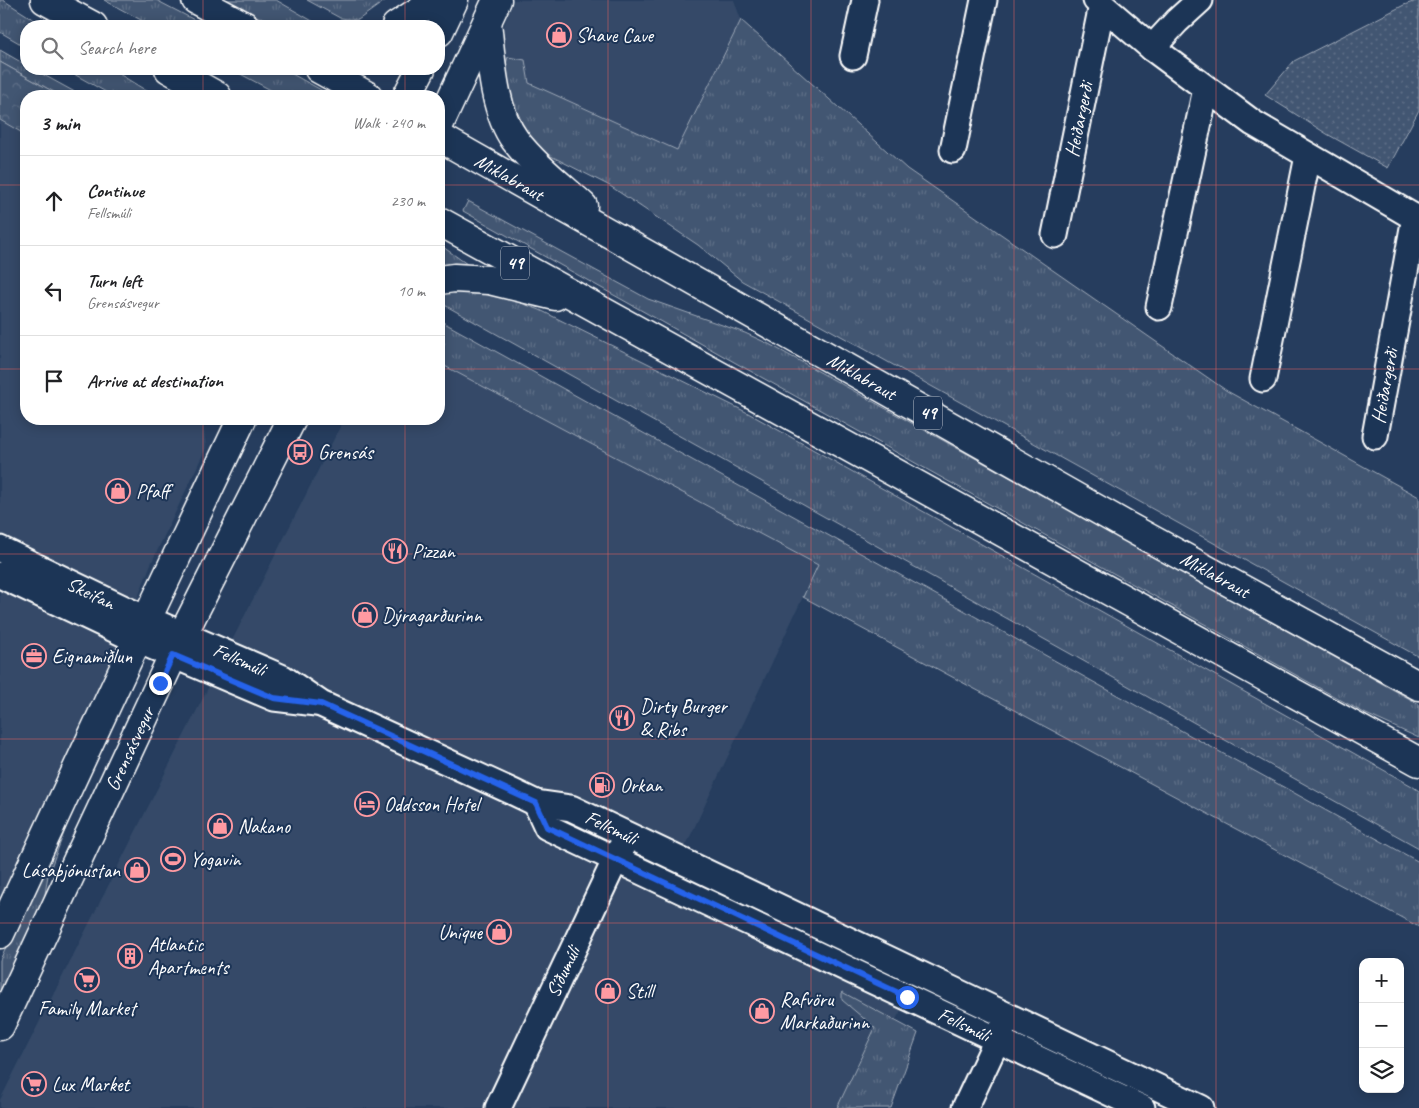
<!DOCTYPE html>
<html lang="en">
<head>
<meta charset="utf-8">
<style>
	:root { --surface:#fff; --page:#f2f2f2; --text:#202124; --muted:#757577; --line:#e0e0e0 }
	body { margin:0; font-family:Caveat,sans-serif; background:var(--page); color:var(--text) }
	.controls { position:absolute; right:15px; bottom:15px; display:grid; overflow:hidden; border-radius:10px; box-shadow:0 2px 12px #0003 }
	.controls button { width:45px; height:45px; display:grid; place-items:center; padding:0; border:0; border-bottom:1px solid var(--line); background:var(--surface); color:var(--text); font:25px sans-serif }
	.stop { position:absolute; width:15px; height:15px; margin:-11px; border:4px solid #2563eb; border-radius:50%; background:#fff }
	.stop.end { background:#2563eb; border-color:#fff; box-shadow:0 1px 5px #0008 }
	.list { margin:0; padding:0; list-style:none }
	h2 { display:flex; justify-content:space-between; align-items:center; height:65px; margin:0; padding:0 20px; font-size:21px }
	h2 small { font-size:16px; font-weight:400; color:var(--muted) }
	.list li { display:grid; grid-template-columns:32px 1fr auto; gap:15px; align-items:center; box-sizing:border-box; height:90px; padding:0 20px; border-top:1px solid var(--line) }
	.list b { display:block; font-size:19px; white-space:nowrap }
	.list p { margin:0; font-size:16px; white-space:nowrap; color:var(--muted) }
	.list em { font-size:16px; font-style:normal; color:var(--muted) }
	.icon { flex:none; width:28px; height:28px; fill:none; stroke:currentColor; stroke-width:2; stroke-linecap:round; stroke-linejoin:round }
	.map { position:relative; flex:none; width:1419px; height:1108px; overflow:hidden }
	.search { position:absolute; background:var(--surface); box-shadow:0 2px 12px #0003; left:20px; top:20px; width:425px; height:55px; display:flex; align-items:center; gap:12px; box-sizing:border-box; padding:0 18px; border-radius:20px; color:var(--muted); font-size:19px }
	.panel { position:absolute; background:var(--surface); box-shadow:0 2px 12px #0003; left:20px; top:90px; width:425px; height:335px; border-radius:20px }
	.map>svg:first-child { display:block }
</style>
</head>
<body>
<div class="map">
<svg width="1419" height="1108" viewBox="0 0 1419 1108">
	<defs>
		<pattern id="grass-tufts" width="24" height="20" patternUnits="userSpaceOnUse" patternTransform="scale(1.25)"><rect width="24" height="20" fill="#425672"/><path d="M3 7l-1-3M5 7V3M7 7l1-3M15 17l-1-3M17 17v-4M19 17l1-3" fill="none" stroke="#5e6f87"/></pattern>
		<pattern id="forest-crowns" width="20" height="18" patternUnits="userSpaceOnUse" patternTransform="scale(1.25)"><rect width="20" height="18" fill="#425672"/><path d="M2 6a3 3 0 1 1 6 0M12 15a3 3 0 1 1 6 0" fill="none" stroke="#5e6f87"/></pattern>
		<pattern id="park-dots" width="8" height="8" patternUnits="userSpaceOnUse" patternTransform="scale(1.25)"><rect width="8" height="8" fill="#425672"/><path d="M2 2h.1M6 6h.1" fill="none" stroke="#5e6f87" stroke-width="1.8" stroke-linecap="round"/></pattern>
	</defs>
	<rect width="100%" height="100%" fill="#263d5e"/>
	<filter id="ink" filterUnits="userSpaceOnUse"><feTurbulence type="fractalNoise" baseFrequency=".02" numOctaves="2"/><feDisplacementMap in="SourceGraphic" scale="10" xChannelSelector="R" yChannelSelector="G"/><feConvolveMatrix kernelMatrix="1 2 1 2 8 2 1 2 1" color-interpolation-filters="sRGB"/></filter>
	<g filter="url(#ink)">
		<!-- built -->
		<g fill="#344a68">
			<path d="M514 0H734L741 20 677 150 529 83 525 60 508 57 499 37Z"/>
			<path d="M0 97 26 113V419H203L206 448 150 566 85 735 0 908Z"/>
			<path d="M439 363 818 565 672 875 914 988 845 1108H0V1100L344 419H439Z"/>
		</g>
		<!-- grass -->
		<g fill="url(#grass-tufts)" stroke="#a0aab8">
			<path d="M0 0H3L44 26H26V47L0 32Z"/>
			<path d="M104 0H156L206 26H152Z"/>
			<path d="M225 0H276L321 26H290L252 15Z"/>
			<path d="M307 0H386L358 20 340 18Z"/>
			<path d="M741 20 907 169 1227 391 1419 497V657L742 281 698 245 610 186 547 154 516 127 505 67 508 57 525 60 529 83 677 150Z"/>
			<path d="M0 50 26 65V69H33L82 96H61L0 62Z"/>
			<path d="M65 69H111L155 96H113Z"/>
			<path d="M231 69H283L332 96H282Z"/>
			<path d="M468 201 648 299 745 333 769 344 1419 704V738L1366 714 463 211Z"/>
			<path d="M443 247 474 269 439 270V253Z"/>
			<path d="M465 289 500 295 540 310 748 413 1412 786 1419 791V848L439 302V290Z"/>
			<path d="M439 320 1419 862V927L803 597 818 565 439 363Z"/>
			<path d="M97 746 48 875 45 894 36 925 0 1000V960Z"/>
			<path d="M842 992 918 1033 891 1108H837L875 1028 842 1000Z"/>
		</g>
		<!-- forest -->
		<path fill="url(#forest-crowns)" stroke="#a0aab8" d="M0 62 61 96H26V135L0 120Z"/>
		<!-- park -->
		<path fill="url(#park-dots)" stroke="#a0aab8" d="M1419 0V110L1388 168 1327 134 1265 95 1294 61 1404 5Z"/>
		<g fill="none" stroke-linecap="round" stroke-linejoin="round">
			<defs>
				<g id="street">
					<path d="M1096 0 1152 48 1253 123 1419 220"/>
					<path d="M1152 48 1177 21 1200 0"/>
					<path d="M853 56 865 0"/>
					<path d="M953 150 984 0"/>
					<path id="s1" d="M1055 235 1102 5"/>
					<path d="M1159 307 1206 89"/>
					<path d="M1263 379 1308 156"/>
					<path id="s2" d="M1375 436 1415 217"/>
					<path id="s3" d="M0 549 131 612 283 678 321 704 513 792 536 803 571 808 1201 1108"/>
					<path d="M0 575 137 640 274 698 316 703"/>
					<path id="s4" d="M536 803 547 827 1142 1108"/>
					<path id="s5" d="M498 1108 622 846"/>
					<path d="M965 1108 1004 1025"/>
				</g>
				<g id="secondary">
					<path d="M439 32 454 0"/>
					<path d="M407 96 421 69"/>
					<path d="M439 125 497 0"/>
					<path d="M0 934 137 640 242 419"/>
					<path id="s6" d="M0 1026 183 634 292 419"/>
				</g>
				<g id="highway">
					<path d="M45 0 93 26"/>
					<path d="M196 0 245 26"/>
					<path d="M487 22C491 58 493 110 515 140 534 165 560 185 583 206"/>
					<path d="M396 26 419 11 431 0"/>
					<path d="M169 69 217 96"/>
					<path d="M319 69 368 96"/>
					<path id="s7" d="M439 137 1125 525 1419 686"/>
					<path d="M439 221 1419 762"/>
					<path d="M439 280 454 278 489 280 555 296"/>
				</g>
			</defs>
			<!-- street casing -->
			<use href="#street" stroke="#fff" stroke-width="29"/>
			<!-- secondary casing -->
			<use href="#secondary" stroke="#fff" stroke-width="31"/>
			<!-- highway casing -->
			<use href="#highway" stroke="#fff" stroke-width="31"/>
			<!-- street -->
			<use href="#street" stroke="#1d3557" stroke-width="25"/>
			<!-- secondary -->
			<use href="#secondary" stroke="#1d3557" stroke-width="28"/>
			<!-- highway -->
			<use href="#highway" stroke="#1d3557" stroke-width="28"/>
		</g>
	</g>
	<g fill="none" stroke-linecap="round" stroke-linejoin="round" filter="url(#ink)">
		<!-- route -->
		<path stroke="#2563eb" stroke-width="6" d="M160 683 173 655 274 698 321 704 536 803 547 827 907 997"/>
	</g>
	<!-- grid -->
	<path fill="none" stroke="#e05e5e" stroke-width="1" stroke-opacity="0.55" d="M203 0V26M405 0V26M608 0V1108M811 0V1108M1014 0V1108M1216 0V1108M203 69V96M405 69V96M0 185H26M439 185H1419M0 369H26M439 369H1419M203 419V1108M405 419V1108M0 554H1419M0 739H1419M0 923H1419"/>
	<!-- icons -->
	<defs>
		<symbol id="shop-ring" viewBox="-11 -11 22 22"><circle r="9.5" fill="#1d3557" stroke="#ff9aa2" stroke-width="1.5"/><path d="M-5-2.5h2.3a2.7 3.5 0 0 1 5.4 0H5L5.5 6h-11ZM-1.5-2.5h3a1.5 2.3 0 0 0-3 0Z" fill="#ff9aa2"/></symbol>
		<symbol id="bus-ring" viewBox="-11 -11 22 22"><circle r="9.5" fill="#1d3557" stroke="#ff9aa2" stroke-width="1.5"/><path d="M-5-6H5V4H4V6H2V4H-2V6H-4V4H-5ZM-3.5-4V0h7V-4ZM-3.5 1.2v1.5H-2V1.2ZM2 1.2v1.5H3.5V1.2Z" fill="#ff9aa2"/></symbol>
		<symbol id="restaurant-ring" viewBox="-11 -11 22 22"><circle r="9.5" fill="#1d3557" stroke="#ff9aa2" stroke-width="1.5"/><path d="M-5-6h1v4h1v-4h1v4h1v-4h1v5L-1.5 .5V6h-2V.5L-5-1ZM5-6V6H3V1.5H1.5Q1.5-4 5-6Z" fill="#ff9aa2"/></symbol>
		<symbol id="office-ring" viewBox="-11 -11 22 22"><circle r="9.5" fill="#1d3557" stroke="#ff9aa2" stroke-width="1.5"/><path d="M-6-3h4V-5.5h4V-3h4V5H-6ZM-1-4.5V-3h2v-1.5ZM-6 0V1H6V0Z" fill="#ff9aa2"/></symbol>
		<symbol id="fuel-ring" viewBox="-11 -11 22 22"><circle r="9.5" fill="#1d3557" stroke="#ff9aa2" stroke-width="1.5"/><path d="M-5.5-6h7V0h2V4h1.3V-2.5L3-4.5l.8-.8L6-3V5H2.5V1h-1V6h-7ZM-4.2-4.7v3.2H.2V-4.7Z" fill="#ff9aa2"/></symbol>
		<symbol id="hotel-ring" viewBox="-11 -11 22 22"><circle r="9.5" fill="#1d3557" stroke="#ff9aa2" stroke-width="1.5"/><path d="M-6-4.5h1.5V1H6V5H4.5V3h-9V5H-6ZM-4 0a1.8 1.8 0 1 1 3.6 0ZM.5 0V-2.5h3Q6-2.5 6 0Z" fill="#ff9aa2"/></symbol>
		<symbol id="stadium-ring" viewBox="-11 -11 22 22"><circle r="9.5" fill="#1d3557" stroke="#ff9aa2" stroke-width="1.5"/><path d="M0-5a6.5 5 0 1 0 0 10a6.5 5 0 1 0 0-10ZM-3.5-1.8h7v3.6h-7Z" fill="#ff9aa2"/></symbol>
		<symbol id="building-ring" viewBox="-11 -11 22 22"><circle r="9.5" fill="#1d3557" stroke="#ff9aa2" stroke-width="1.5"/><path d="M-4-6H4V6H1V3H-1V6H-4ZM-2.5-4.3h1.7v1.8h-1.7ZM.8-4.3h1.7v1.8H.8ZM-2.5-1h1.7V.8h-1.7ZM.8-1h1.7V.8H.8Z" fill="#ff9aa2"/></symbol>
		<symbol id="supermarket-ring" viewBox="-11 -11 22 22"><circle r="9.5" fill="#1d3557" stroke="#ff9aa2" stroke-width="1.5"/><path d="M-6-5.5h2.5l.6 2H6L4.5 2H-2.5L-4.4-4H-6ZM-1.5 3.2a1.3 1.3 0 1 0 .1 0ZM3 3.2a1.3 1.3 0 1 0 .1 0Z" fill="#ff9aa2"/></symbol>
	</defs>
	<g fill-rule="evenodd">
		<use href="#shop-ring" x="545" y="21" width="28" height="28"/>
		<use href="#bus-ring" x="286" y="438" width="28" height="28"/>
		<use href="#shop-ring" x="104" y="477" width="28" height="28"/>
		<use href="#restaurant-ring" x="381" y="537" width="28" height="28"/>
		<use href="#shop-ring" x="351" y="601" width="28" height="28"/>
		<use href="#office-ring" x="20" y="642" width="28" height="28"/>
		<use href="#restaurant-ring" x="608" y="704" width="28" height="28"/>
		<use href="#fuel-ring" x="588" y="771" width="28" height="28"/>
		<use href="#hotel-ring" x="353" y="790" width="28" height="28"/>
		<use href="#shop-ring" x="206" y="812" width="28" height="28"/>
		<use href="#stadium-ring" x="159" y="845" width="28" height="28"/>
		<use href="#shop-ring" x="123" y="856" width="28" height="28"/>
		<use href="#shop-ring" x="485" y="918" width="28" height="28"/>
		<use href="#building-ring" x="116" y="942" width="28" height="28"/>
		<use href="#supermarket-ring" x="73" y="966" width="28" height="28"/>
		<use href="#shop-ring" x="594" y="977" width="28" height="28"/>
		<use href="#shop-ring" x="748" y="997" width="28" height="28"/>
		<use href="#supermarket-ring" x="20" y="1070" width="28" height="28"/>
	</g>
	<g text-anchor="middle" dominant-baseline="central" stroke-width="4" stroke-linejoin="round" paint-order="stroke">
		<!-- shield labels -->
		<g fill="#1d3557" stroke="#bbc2cd" stroke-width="1">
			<rect x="501" y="246.5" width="28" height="33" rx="4"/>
			<rect x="914" y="396.5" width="28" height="33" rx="4"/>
		</g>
		<g font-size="19" font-weight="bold" fill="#fff">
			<text x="515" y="263">49</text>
			<text x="928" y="413">49</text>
		</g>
		<!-- poi labels -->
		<g font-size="20" fill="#fff" stroke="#1d3557" text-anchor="start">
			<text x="576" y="35">Shave Cave</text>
			<text x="318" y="452">Grensás</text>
			<text x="136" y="491">Pfaff</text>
			<text x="412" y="551">Pizzan</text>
			<text x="382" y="615">Dýragarðurinn</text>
			<text x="52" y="656">Eignamiðlun</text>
			<text x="640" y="706">Dirty Burger<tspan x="640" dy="23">&amp; Ribs</tspan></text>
			<text x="620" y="785">Orkan</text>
			<text x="384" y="804">Oddsson Hotel</text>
			<text x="238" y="826">Nakano</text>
			<text x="190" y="859">Yogavin</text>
			<text x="120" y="870" text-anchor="end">Lásaþjónustan</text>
			<text x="482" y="932" text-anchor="end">Unique</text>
			<text x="148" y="944">Atlantic<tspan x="148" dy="23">Apartments</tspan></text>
			<text x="626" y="991">Stíll</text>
			<text x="780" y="999">Rafvöru<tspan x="780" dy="23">Markaðurinn</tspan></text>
			<text x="87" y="1008" text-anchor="middle">Family Market</text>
			<text x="52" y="1084">Lux Market</text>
		</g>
		<!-- street labels -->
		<g font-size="20" fill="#fff" stroke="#1d3557">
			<text stroke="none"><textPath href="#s1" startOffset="118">Heiðargerði</textPath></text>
			<text stroke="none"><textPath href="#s7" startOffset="81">Miklabraut</textPath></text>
			<text stroke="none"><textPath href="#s7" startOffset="486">Miklabraut</textPath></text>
			<text stroke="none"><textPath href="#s2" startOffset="51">Heiðargerði</textPath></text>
			<text stroke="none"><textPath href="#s7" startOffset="891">Miklabraut</textPath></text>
			<text stroke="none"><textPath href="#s3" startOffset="101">Skeifan</textPath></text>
			<text stroke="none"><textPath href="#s3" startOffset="264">Fellsmúli</textPath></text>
			<text stroke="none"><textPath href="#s6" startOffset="306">Grensásvegur</textPath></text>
			<text stroke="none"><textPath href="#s3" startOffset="674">Fellsmúli</textPath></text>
			<text stroke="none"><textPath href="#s5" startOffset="151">Síðumúli</textPath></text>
			<text stroke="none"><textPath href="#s4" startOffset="488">Fellsmúli</textPath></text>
		</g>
	</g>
</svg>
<div class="controls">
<button>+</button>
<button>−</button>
<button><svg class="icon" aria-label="layers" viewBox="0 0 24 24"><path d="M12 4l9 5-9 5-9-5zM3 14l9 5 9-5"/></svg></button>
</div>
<div class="stop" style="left:907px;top:997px"></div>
<div class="stop end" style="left:160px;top:683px"></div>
<div class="search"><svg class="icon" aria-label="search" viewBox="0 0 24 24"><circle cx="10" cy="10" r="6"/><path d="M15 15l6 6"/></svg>Search here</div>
<section class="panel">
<h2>3 min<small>Walk · 240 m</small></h2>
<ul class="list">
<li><svg class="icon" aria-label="ahead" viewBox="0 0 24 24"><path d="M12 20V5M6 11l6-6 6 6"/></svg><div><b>Continue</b><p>Fellsmúli</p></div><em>230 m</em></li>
<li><svg class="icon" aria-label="left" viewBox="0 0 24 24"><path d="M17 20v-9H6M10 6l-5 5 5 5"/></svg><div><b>Turn left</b><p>Grensásvegur</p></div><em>10 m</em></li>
<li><svg class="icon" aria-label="arrive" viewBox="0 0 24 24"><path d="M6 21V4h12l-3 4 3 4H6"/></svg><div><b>Arrive at destination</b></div></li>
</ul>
</section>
</div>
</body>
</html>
